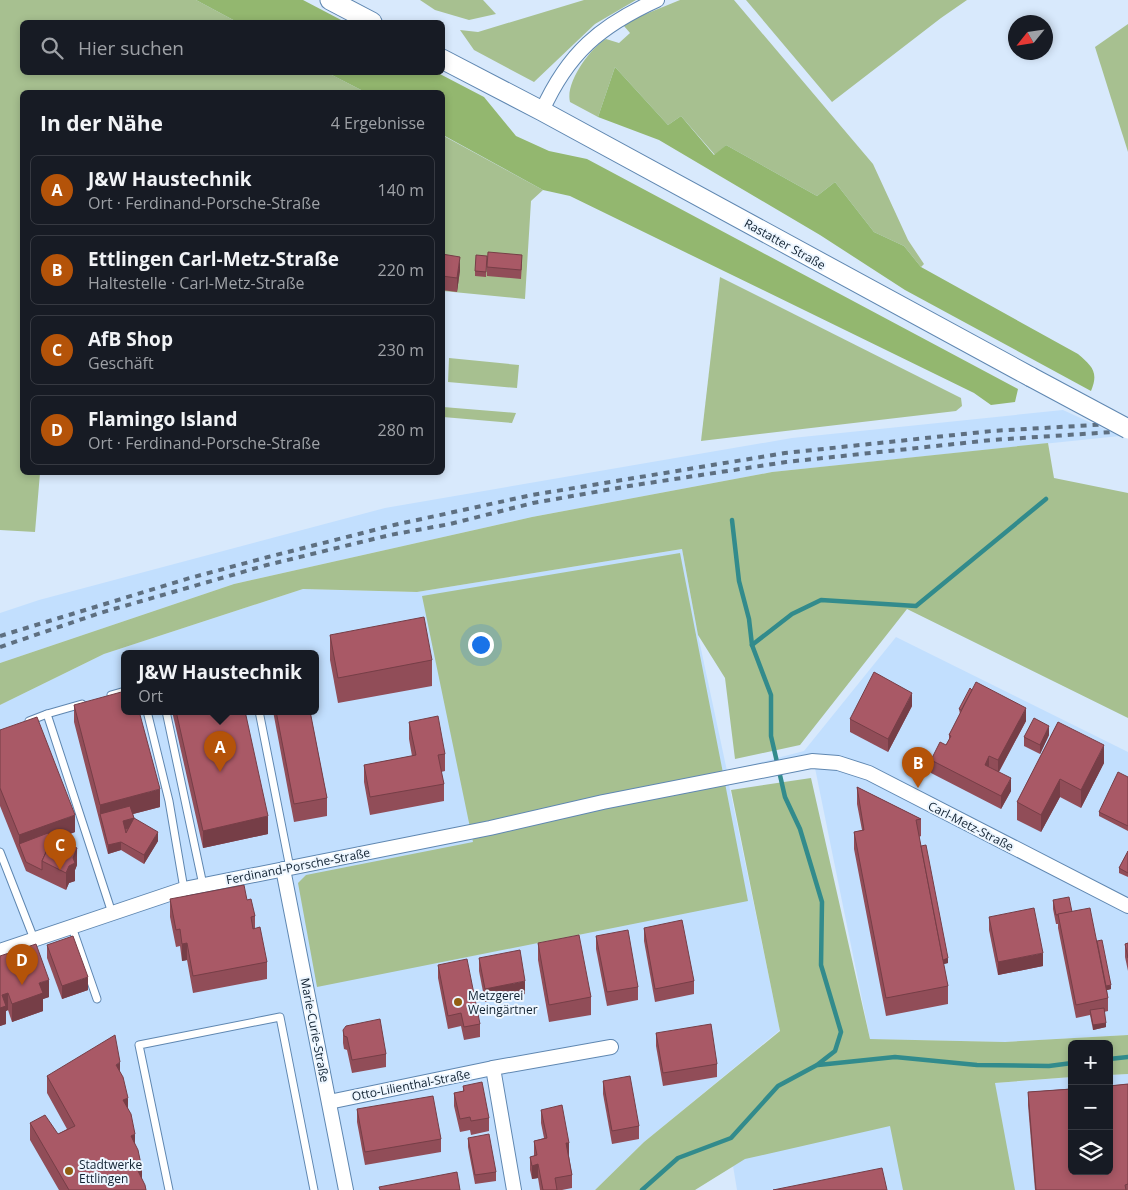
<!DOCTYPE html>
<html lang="de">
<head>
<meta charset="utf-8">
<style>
	:root { --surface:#171b24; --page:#242831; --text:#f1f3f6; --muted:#9ea1a6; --line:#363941; --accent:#b45309 }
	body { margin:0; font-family:"Open Sans",sans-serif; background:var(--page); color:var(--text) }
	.controls { position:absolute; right:15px; bottom:15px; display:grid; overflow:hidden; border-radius:8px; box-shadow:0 2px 8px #0003 }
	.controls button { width:45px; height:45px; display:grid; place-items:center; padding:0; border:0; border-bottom:1px solid var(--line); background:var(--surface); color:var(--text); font:25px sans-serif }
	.compass { position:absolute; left:1008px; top:15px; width:45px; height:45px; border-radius:50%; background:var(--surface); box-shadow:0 2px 8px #0003; rotate:240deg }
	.you { position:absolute; left:480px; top:644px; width:18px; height:18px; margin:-12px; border:4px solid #fff; border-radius:50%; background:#1a73e8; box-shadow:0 0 0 8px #1a73e833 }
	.badge { display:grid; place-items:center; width:32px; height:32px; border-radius:50%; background:var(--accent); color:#fff; font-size:16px; font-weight:700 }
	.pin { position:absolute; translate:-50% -41px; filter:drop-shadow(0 1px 2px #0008) }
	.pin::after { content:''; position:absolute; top:26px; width:18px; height:15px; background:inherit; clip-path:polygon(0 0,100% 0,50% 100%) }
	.popup { position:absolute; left:121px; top:650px; width:198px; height:65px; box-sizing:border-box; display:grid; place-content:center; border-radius:8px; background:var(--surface); filter:drop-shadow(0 1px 4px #0005); font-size:16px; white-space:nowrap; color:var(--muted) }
	.popup b { font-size:19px; color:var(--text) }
	.popup::after { content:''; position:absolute; left:50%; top:100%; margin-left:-10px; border:10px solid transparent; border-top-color:var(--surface) }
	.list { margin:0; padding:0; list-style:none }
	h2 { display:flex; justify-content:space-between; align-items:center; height:65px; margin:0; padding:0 20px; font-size:21px }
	h2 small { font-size:16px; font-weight:400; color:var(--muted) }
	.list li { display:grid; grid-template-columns:32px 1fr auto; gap:15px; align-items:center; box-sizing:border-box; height:70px; margin:0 10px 10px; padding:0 10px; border:1px solid var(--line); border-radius:8px }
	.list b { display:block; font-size:19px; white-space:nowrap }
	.list p { margin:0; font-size:16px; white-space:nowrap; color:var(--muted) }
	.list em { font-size:16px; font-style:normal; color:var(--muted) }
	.icon { flex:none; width:28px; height:28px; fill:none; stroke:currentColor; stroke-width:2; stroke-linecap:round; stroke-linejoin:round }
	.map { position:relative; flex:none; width:1128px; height:1190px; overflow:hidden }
	.search { position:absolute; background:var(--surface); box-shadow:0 2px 8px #0003; left:20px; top:20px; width:425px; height:55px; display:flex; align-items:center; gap:12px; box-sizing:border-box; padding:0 18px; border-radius:8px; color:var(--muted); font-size:19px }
	.panel { position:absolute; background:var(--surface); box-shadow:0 2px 8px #0003; left:20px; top:90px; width:425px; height:385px; border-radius:8px }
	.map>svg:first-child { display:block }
</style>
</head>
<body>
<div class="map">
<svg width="1128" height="1190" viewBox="0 0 1128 1190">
	<rect width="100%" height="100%" fill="#d8e9fc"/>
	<!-- built -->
	<g fill="#c2dffe" fill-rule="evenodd">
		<path d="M1063 410 1120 436 772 472 532 517 234 584 0 663V613L39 600 385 508 792 438Z"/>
		<path d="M682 549 698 635 727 771 804 751 896 637 1128 752V1035L1005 1042 870 1039 815 768 729 785 780 1030 644 1142 595 1190H0V705L104 654 303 589 417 592ZM125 653H315V711H125Z"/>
		<path d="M1128 1074V1190H737L733 1166 849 1095 1072 1077V1171H1109V1075Z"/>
	</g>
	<!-- green -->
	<g fill="#a7c090">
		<path d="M0 0H196L237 22H22V72L328 73 365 92H22V472L40 473 35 532 0 530Z"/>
		<path d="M420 0H483L496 14 469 20 435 10Z"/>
		<path d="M584 0H636L595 24 534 82 474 50 460 30 478 32Z"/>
		<path d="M680 0H734L873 164 908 240 924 264 921 267 904 246 874 232 835 182 817 196 726 145 715 155 681 116 668 125 615 67 598 117 570 102C565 83 590 48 606 39L619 43 630 33 624 26 631 20Z"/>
		<path d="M746 0H967L941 18 832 102Z"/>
		<path d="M1128 24V152L1095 47Z"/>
		<path d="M442 135 543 190 531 201 525 299 443 291Z"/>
		<path d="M720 277 961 398 962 406 956 411 701 441Z"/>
		<path d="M449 358 519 365 517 388 448 382Z"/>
		<path d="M443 407 516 413 512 423 443 417Z"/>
		<path d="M1048 443 1054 478 1128 493V718L907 609 800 745 735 759 725 678 698 635 682 549 417 592 303 589 104 654 0 705V663L234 584 532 517 772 472Z"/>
		<path d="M680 553 748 901 317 987 298 883 306 875 473 842 422 596Z"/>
		<path d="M811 778 870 1039 1005 1042 1128 1035V1074L1109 1075V1044H1072V1077L995 1083 1015 1190H903L890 1126 745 1159 695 1190H595L644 1142 780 1031 731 790Z"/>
	</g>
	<!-- forest -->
	<g fill="#93b76f">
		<path d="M196 0H303L345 22H237Z"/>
		<path d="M615 67 668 125 681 116 714 155 726 145 817 196 835 182 874 232 904 246 921 267 1078 354C1092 366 1099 372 1091 391L905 290 820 235 659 140 598 117Z"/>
		<path d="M328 73H438L484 97 516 136 549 151 587 159 1018 389 1015 402 991 405 974 393 570 196 543 190 443 135 442 92H365Z"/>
	</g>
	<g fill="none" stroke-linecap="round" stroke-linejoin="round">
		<!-- stream -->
		<g stroke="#328b8c" stroke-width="4.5">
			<path d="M752 645 792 614 821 600 916 606 1046 499"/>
			<path d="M1109 1059 1128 1057"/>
			<path d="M818 1065 895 1057 977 1065 1049 1066 1072 1063"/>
			<path d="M642 1190 678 1158 731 1138 778 1086 817 1065 835 1051 841 1032 821 965 822 902 800 829 785 797 771 736V695L752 645 749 619 739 581 732 520"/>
		</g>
		<defs>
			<g id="lane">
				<path d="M111 695 125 691"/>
				<path d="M82 704 47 714 112 913"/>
				<path d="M147 711 169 801 184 889"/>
				<path d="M166 711 203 885"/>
				<path d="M259 711 290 868"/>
				<path d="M29 721 47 714"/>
				<path d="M0 852 34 939"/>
				<path d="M72 927 97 999"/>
				<path d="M169 1190 139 1045 280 1017 314 1190"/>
			</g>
			<g id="street">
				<path d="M542 111C568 53 600 26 657 0"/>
				<path d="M283 869 346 1190"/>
				<path d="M0 951 184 889 490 828 603 802 812 761 838 763 869 773 1128 906"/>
				<path d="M493 1068 514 1190"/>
				<path d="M329 1102 493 1068 611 1047"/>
			</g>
			<g id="secondary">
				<path d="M330 0 372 22"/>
				<path d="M442 59 542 111 1031 377"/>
			</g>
		</defs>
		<!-- lane casing -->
		<use href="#lane" stroke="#5f87b1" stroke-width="9"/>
		<!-- street casing -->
		<use href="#street" stroke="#5f87b1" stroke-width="16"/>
		<!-- secondary casing -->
		<use href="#secondary" stroke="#5f87b1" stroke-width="21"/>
		<!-- lane -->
		<use href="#lane" stroke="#fff" stroke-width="7"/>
		<!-- street -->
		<use href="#street" stroke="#fff" stroke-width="14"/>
		<!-- secondary -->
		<use href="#secondary" stroke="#fff" stroke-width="19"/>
		<!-- rail -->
		<g stroke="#5e6f80" stroke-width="4" stroke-dasharray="6 6" stroke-linecap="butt">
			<path d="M0 636 190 578 268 557 394 525 532 495 785 453 992 431 1128 423"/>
			<path d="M0 647 100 613 267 565 390 535 450 524 533 503 629 486 786 462 992 440 1128 431"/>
		</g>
		<defs>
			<path id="secondary-bridge" d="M1031 377 1128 429"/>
		</defs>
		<!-- secondary-bridge casing -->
		<use href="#secondary-bridge" stroke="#5f87b1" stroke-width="21" stroke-linecap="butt"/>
		<!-- secondary-bridge -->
		<use href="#secondary-bridge" stroke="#fff" stroke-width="19"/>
	</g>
	<!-- wall -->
	<g fill="#914d58">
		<path d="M442 254 460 270 457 292 442 290Z"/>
		<path d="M487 260 486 277 475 276V271Z"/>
		<path d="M522 264 521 279 487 276V267Z"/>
		<path d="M330 635 432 660V686L338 703 330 660Z"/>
		<path d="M74 705 160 807 133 814 134 818 158 841 144 864 121 850 108 854 74 722Z"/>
		<path d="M912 706 888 752 850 732V719Z"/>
		<path d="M959 709 1026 721 999 772 1011 791 1001 809 931 773V760L946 745 949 740V735L960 714Z"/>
		<path d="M172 711H245L268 834 203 848Z"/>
		<path d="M273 711H310L327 798V816L294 822Z"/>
		<path d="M409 722 445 754V771L441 772 444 784V801L370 815 364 782V765L412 756 409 739Z"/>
		<path d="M1058 722 1104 763 1081 808 1060 797 1041 832 1017 820V802Z"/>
		<path d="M0 730 75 832 57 839 77 865 75 870V881L69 883 66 890 26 871 0 806Z"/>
		<path d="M1049 735 1040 754 1024 746V737Z"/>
		<path d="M1128 777V831L1099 816V812Z"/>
		<path d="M857 787 921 819V836L919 837 948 963 943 964 948 986V1004L886 1016 854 849V832L862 830 857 804Z"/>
		<path d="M1128 851V877L1119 873V868Z"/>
		<path d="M170 899 247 900 255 916V928L267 962V979L193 993 187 960 182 961 180 946 176 947 170 917Z"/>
		<path d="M1053 900 1072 912 1097 941 1111 989 1107 990 1108 998V1011L1104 1012 1106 1027 1093 1030 1090 1015 1076 1018 1058 928V924H1056L1053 909Z"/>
		<path d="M989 917 1043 966 998 975 989 930Z"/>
		<path d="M644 928 694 981V994L655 1002 644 941Z"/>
		<path d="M596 936 638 987V1000L607 1006 596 949Z"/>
		<path d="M538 943 591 997V1015L549 1022 538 960Z"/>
		<path d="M1128 943V971L1125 957V944Z"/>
		<path d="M47 945 88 990 62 999 47 958Z"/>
		<path d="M0 956 49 997 43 999V1011L12 1022 8 1010 6 1011V1024L0 1026Z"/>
		<path d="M479 958 525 994 485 1002 479 971Z"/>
		<path d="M438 965 480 1024V1037L464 1040 461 1026 448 1029 438 978Z"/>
		<path d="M343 1030 386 1054V1067L352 1073 347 1050 344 1049 343 1043Z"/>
		<path d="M656 1033 717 1064V1077L663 1086 656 1046Z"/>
		<path d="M120 1072 142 1179 146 1190H59L30 1140V1123L58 1134 67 1129 47 1093V1076Z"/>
		<path d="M603 1081 639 1126V1139L612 1144 603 1094Z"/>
		<path d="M1128 1084V1190H1035L1028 1105V1092Z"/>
		<path d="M463 1086 489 1118V1131L471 1135 470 1130 460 1132 454 1106V1093L463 1091Z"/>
		<path d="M357 1109 441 1139V1152L365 1165 357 1122Z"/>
		<path d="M541 1110 569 1156 572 1175V1188L562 1190H540L538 1178 532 1179 530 1170V1157L534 1156V1141L544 1138 541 1123Z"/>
		<path d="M468 1138 496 1172V1181L475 1184 468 1147Z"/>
	</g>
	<!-- shaded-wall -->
	<g fill="#763e47">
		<path d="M460 257V270L457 292V278Z"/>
		<path d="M912 693V706L888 752V739Z"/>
		<path d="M1026 708V721L998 773V760Z"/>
		<path d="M1049 726V735L1040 754V745Z"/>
		<path d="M1104 745V763L1081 808V790Z"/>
		<path d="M989 756V769L985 765Z"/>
		<path d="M1011 778V791L1001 809V796Z"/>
		<path d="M1060 779V797L1041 832V815Z"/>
		<path d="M160 789V807L102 822 100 814V805Z"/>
		<path d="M75 815V832L22 851 19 844V835Z"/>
		<path d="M268 816V834L203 848V831Z"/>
		<path d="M134 818V827L123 830V821Z"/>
		<path d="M158 832V841L144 864V855Z"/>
		<path d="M121 842V850L108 854V845Z"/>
		<path d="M77 848V865L75 870V881L69 883 66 890V873Z"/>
		<path d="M187 943V960L182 961V944Z"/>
		<path d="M1043 953V966L998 975V962Z"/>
		<path d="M948 958V963L940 965V960Z"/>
		<path d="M88 977V990L62 999V986Z"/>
		<path d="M49 980V997L43 999V1011L12 1022V1004L39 983Z"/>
		<path d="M525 981V994L485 1002V989Z"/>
		<path d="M1111 985V989L1104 991V987Z"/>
		<path d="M8 993V1010L6 1011V1024L0 1026V1008L2 995Z"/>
		<path d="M1106 1023V1027L1093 1030V1025Z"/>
		<path d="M120 1062V1079L116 1065Z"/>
		<path d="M128 1098V1115L123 1100Z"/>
		<path d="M135 1134V1151L131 1136Z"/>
		<path d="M566 1143H569V1156L566 1157Z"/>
		<path d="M538 1164V1178L532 1179V1166Z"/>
		<path d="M142 1169V1186L138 1171Z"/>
	</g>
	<!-- building -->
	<g fill="#a95966" stroke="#763e47">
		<path d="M488 252 522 255 521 270 487 267Z"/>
		<path d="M442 254 460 257 457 278 442 276Z"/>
		<path d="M476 255 487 256 486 272 475 271Z"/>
		<path d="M424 617 432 660 338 678 330 635Z"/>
		<path d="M874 672 912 693 888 739 850 719Z"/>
		<path d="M976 682 1026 708 998 760 989 756 985 765 1011 778 1001 796 931 760 940 742 946 745 951 736 949 735Z"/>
		<path d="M970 688 972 690 961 710 959 709Z"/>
		<path d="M125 691V711H139L160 789 100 805 74 705Z"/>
		<path d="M176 711H245L268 816 203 831Z"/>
		<path d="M276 711H310L327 798 294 804Z"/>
		<path d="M438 716 445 754 438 755 444 784 370 797 364 765 416 755 409 722Z"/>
		<path d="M37 717 75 815 19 835 0 788V730Z"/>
		<path d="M1034 718 1049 726 1040 745 1024 737Z"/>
		<path d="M1058 722 1104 745 1081 790 1060 779 1041 815 1017 802Z"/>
		<path d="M1118 772 1128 777V826L1099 812Z"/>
		<path d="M857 787 921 819 916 820 948 986 886 998 854 832 864 830Z"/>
		<path d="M130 806 134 818 123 821 126 833 134 818 158 832 144 855 121 842 108 845 100 814Z"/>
		<path d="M48 833 51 841 42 861V870L26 862 19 844Z"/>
		<path d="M53 837 77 848 73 858 75 863 69 866 66 873 42 861Z"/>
		<path d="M926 845 948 958 943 960 921 846Z"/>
		<path d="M1128 851V873L1119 868Z"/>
		<path d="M244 885 247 900 251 899 255 916 251 917 253 929 260 927 267 962 193 976 187 943 182 944 180 929 176 930 170 899Z"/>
		<path d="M1069 897 1072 912 1056 915 1053 900Z"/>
		<path d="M1034 908 1043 953 998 962 989 917Z"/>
		<path d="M1090 908 1108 998 1076 1005 1058 914Z"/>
		<path d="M682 920 694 981 655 989 644 928Z"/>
		<path d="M628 930 638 987 607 992 596 936Z"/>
		<path d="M579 935 591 997 549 1005 538 943Z"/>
		<path d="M73 936 88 977 62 986 47 945Z"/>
		<path d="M1102 940 1111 985 1106 986 1097 941Z"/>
		<path d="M1128 943V958L1125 944Z"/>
		<path d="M36 944 49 980 39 983 43 993 12 1004 8 993 2 995 6 1006 0 1008V956Z"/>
		<path d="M520 950 525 981 485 989 479 958Z"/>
		<path d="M467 959 480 1024 464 1027 461 1013 448 1016 438 965Z"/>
		<path d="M1104 1008 1106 1023 1093 1025 1090 1010Z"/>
		<path d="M380 1019 386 1054 352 1060 347 1037 344 1036 343 1030 346 1026Z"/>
		<path d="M711 1024 717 1064 663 1073 656 1033Z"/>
		<path d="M115 1035 120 1062 116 1065 123 1077 128 1098 123 1100 131 1114 135 1134 131 1136 138 1150 142 1169 138 1171 145 1185 146 1190H69L30 1123 45 1115 58 1134 75 1126 47 1076Z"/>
		<path d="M630 1076 639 1126 612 1131 603 1081Z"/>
		<path d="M482 1082 489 1118 471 1121 470 1117 460 1119 454 1093 464 1091 463 1086Z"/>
		<path d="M1128 1084V1184L1125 1185 1126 1190H1036L1028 1092 1072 1089V1171H1109V1086Z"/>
		<path d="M433 1096 441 1139 365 1152 357 1109Z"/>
		<path d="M562 1105 569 1143H566L572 1175 555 1178 557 1190H543L538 1164 532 1166 530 1157 537 1155 534 1141 547 1138 541 1110Z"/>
		<path d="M489 1134 496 1172 475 1175 468 1138Z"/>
		<path d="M882 1168 887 1190H773Z"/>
		<path d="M457 1172 460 1190H380L379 1187Z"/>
	</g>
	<!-- markers -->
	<g fill="#935f13" stroke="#edf6ff" stroke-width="2">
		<circle cx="458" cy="1002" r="5"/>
		<circle cx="69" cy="1171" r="5"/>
	</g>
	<g text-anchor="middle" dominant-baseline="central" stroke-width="4" stroke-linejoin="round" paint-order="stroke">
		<!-- street labels -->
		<g font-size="12" fill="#102131" stroke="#edf6ff">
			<text transform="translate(785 244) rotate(29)">Rastatter Straße</text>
			<text transform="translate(971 826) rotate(27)">Carl-Metz-Straße</text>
			<text transform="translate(298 866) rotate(-11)">Ferdinand-Porsche-Straße</text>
			<text transform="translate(315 1030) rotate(79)">Marie-Curie-Straße</text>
			<text transform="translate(411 1085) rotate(-11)">Otto-Lilienthal-Straße</text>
		</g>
		<!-- poi labels -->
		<g font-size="12" fill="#102131" stroke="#edf6ff" text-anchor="start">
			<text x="468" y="995">Metzgerei<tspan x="468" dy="14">Weingärtner</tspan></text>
			<text x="79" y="1164">Stadtwerke<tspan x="79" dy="14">Ettlingen</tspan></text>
		</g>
	</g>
</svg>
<div class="controls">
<button>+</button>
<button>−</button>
<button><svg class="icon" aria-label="layers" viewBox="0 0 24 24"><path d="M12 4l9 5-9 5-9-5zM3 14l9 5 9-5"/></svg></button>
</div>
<svg class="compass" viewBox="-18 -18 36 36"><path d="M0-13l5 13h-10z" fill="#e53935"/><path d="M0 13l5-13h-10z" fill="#9ea1a6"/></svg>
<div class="you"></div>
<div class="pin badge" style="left:220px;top:772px">A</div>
<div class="popup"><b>J&amp;W Haustechnik</b>Ort</div>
<div class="pin badge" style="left:918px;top:788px">B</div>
<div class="pin badge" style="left:60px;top:870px">C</div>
<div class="pin badge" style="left:22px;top:985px">D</div>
<div class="search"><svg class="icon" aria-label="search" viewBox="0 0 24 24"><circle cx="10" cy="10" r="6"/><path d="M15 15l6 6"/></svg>Hier suchen</div>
<section class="panel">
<h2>In der Nähe<small>4 Ergebnisse</small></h2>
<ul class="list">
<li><span class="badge">A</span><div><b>J&amp;W Haustechnik</b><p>Ort · Ferdinand-Porsche-Straße</p></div><em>140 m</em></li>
<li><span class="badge">B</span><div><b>Ettlingen Carl-Metz-Straße</b><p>Haltestelle · Carl-Metz-Straße</p></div><em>220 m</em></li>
<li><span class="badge">C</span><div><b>AfB Shop</b><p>Geschäft</p></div><em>230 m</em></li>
<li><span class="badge">D</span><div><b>Flamingo Island</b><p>Ort · Ferdinand-Porsche-Straße</p></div><em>280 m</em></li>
</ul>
</section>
</div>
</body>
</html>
